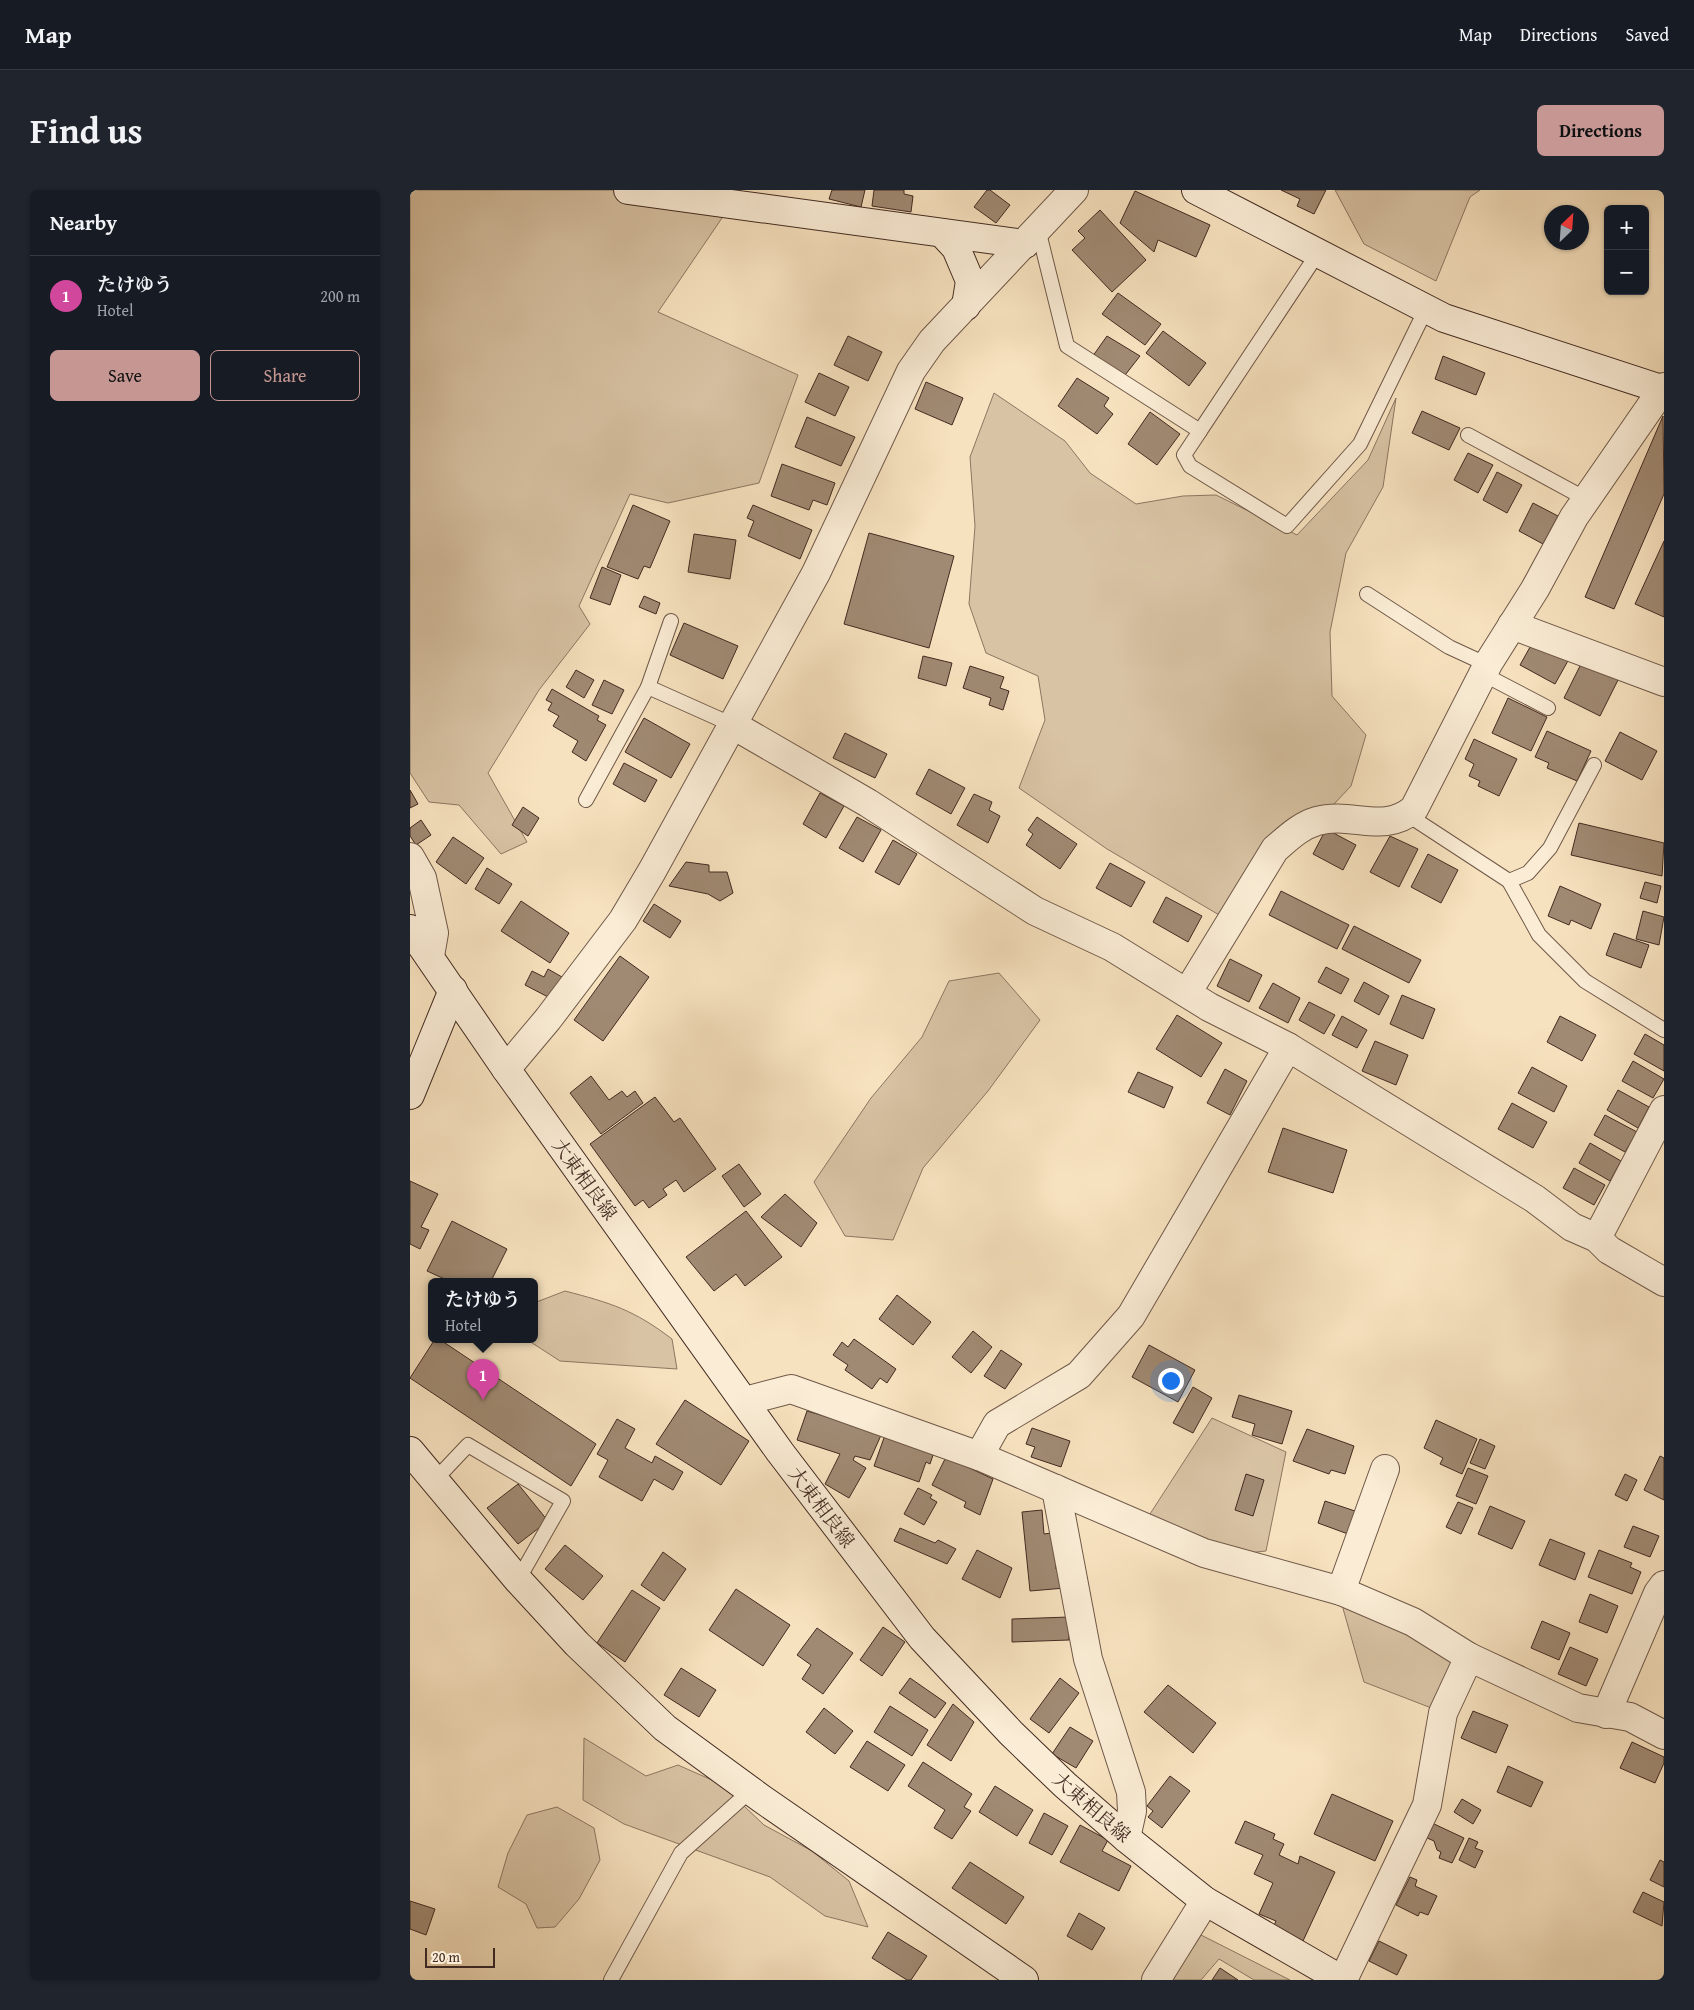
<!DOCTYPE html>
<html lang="en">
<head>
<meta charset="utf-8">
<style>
	:root { --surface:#171b24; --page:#20242c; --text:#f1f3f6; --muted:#9ea1a6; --line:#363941; --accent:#c59692 }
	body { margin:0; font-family:"Gentium Book Plus","Noto Serif JP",serif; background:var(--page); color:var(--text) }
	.controls { position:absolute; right:15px; top:15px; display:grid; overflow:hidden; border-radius:8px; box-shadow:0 1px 4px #0004 }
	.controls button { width:45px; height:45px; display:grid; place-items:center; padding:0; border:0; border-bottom:1px solid var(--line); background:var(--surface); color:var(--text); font:25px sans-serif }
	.compass { position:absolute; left:1134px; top:15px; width:45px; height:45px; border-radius:50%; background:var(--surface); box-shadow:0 1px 4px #0004; rotate:25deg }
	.scale { position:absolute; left:15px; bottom:12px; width:70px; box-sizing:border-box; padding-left:5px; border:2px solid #422a21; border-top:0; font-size:14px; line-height:18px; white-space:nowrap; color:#422a21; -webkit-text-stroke:4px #faecd5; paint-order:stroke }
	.you { position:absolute; left:760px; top:1190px; width:18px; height:18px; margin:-12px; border:4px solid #fff; border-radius:50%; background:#1a73e8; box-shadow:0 0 0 8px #1a73e833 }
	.badge { display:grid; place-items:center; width:32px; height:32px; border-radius:50%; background:var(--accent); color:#fff; font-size:16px; font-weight:700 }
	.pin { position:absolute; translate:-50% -41px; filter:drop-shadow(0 1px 2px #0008) }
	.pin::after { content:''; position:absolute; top:26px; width:18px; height:15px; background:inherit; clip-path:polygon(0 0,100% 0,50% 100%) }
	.popup { position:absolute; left:18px; top:1088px; width:110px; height:65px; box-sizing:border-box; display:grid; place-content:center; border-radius:8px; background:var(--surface); filter:drop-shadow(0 1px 4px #0005); font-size:16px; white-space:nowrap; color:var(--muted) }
	.popup b { font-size:19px; color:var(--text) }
	.popup::after { content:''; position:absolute; left:50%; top:100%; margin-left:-10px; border:10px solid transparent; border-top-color:var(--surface) }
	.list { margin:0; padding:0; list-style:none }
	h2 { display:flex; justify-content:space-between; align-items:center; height:65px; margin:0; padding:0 20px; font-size:21px }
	h2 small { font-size:16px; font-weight:400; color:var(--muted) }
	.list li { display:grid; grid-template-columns:32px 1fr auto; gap:15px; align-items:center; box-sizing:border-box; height:80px; padding:0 20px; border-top:1px solid var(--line) }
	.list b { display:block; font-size:19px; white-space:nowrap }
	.list p { margin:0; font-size:16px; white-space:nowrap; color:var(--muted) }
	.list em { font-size:16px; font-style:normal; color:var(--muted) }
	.actions { display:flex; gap:10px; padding:15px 20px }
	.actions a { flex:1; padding:11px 0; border:1px solid var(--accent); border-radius:8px; text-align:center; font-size:18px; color:var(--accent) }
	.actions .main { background:var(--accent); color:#111 }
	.map { position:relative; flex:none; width:1254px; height:1790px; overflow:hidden; border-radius:8px }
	header { display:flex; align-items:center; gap:30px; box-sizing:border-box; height:70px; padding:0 25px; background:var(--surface); border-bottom:1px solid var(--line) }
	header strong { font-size:24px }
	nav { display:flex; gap:28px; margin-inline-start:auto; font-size:18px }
	.intro { display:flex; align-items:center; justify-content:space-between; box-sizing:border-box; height:120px; padding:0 30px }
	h1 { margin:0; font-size:35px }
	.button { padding:12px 22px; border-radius:8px; background:var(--accent); color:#111; font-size:18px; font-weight:700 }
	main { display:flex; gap:30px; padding:0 30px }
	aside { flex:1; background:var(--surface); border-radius:8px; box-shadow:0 1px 4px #0004 }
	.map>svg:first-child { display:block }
</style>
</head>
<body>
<header>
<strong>Map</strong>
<nav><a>Map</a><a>Directions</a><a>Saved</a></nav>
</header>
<div class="intro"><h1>Find us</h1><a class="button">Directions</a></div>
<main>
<aside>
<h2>Nearby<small></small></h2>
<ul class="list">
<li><span class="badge" style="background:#d1479c">1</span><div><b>たけゆう</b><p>Hotel</p></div><em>200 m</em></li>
</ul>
<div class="actions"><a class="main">Save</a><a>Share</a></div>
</aside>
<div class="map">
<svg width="1254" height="1790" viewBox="0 0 1254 1790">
	<rect width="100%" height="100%" fill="#f7e2bf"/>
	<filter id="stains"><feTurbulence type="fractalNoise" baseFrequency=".004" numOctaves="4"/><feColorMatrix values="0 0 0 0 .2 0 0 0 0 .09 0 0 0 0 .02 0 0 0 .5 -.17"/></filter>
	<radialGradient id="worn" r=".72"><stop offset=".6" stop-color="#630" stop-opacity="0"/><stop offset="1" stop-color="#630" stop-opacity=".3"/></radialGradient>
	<!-- green -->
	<g fill="#d8c3a4" stroke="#8d7662">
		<path d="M0 0H331L248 122 388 185 349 293 258 313 220 304 169 416 180 434 129 500 78 583 117 652 91 664 49 615 19 612 0 583Z"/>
		<path d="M925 0H1070L1060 7 1026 91 954 54Z"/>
		<path d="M584 203 655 251 680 283 726 314 773 306 806 305 887 345 958 270 986 208 973 297 936 363 920 442 922 506 956 545 941 596 816 729 697 659 609 598 635 530 628 486 576 463 559 414 565 336 560 267Z"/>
		<path d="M589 783 630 830 578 901 513 978 483 1050 435 1046 404 992 461 908 512 847 539 791Z"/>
		<path d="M155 1101C201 1113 224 1120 262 1149L267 1179 150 1171 116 1149H124V1113Z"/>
		<path d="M802 1228 876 1262 856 1361 828 1364 740 1324Z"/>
		<path d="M932 1415 989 1433 1051 1474 1024 1519 954 1492Z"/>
		<path d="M174 1548 236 1586 268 1575 311 1594 354 1635 402 1661 439 1691 458 1737 415 1726 360 1687 214 1634 173 1610Z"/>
		<path d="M147 1617 184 1638 190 1670 169 1709 145 1737 127 1738 116 1714 88 1697 98 1663 117 1625Z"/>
		<path d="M791 1745 880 1790H844L809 1769 791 1790H761Z"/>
	</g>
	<!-- building -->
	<g fill="#a08a73" stroke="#422a21">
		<path d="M422 0H455L451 17 419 9Z"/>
		<path d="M464 0H494V4L503 6 501 22 462 16Z"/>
		<path d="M577 0H580L600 15 586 33 564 17Z"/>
		<path d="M871 0H916L904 24 887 16 890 9Z"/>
		<path d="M725 1 800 35 786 67 748 50 744 62 710 33Z"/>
		<path d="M690 20 736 70 702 102 662 60 675 48 668 41Z"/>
		<path d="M708 103 751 134 735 155 692 124Z"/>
		<path d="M753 141 796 173 779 196 736 163Z"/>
		<path d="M438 146 472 162 458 191 424 175Z"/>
		<path d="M697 146 730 166 712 189 680 170Z"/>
		<path d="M1033 166 1075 183 1066 205 1025 189Z"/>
		<path d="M409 183 439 197 425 226 395 212Z"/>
		<path d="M667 188 699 208 694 216 703 224 687 244 648 216Z"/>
		<path d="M516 192 553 208 542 235 505 219Z"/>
		<path d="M1012 221 1050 238 1039 260 1002 243Z"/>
		<path d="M740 222 770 244 747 275 718 254Z"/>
		<path d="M1253 226 1254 304 1204 419 1175 407Z"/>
		<path d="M397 227 445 247 431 276 385 257Z"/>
		<path d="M1058 263 1083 275 1068 303 1044 290Z"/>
		<path d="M372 274 425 293 417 315 403 310 399 320 361 306Z"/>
		<path d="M1087 282 1112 295 1097 323 1073 310Z"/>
		<path d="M1123 313 1148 326 1133 354 1109 341Z"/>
		<path d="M223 315 260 331 240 378 234 376 228 389 197 377Z"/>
		<path d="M343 315 402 340 390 369 338 346 344 331 337 328Z"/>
		<path d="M459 343 544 366 519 458 434 434Z"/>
		<path d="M284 344 326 350 320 389 278 382Z"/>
		<path d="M1254 351V427L1225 414Z"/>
		<path d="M192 377 211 385 200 415 180 408Z"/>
		<path d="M234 406 250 413 246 424 229 417Z"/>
		<path d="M274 433 328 456 313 489 260 465Z"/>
		<path d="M1124 450 1159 469 1145 494 1110 475Z"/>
		<path d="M513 466 542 473 536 496 508 488Z"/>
		<path d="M1173 470 1209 488 1190 526 1154 508Z"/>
		<path d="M560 476 594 487 590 498 599 501 593 520 579 515 581 508 553 498Z"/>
		<path d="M166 480 184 490 174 508 156 497Z"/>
		<path d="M194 490 214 500 202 524 182 515Z"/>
		<path d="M142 499 189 526 187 530 196 535 176 571 162 562 168 551 143 536 149 526 138 520 142 513 136 510Z"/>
		<path d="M1098 508 1137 527 1121 561 1082 543Z"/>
		<path d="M234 528 280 554 261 588 215 562Z"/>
		<path d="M1137 541 1181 561 1167 591 1137 578 1139 573 1125 567Z"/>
		<path d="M1210 542 1247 561 1232 590 1195 571Z"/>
		<path d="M435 543 477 564 465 588 423 568Z"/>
		<path d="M1064 549 1107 569 1089 606 1068 596 1070 591 1059 586 1064 574 1055 569Z"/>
		<path d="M214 573 247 590 235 612 203 594Z"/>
		<path d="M519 579 555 598 541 624 506 604Z"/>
		<path d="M0 600 8 614 0 618Z"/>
		<path d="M410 603 434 616 416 648 393 634Z"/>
		<path d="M564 604 582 612 579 620 590 626 578 653 547 635Z"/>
		<path d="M113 617 129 628 118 646 102 635Z"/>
		<path d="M447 627 471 640 453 672 429 658Z"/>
		<path d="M627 627 667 654 650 679 616 655 623 644 618 640Z"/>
		<path d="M11 630 21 645 6 655 0 646V638Z"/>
		<path d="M1169 633 1254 653 1252 686 1161 665Z"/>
		<path d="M916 639 946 655 933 680 903 664Z"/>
		<path d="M980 646 1008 659 989 697 960 682Z"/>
		<path d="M43 647 74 668 56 694 26 672Z"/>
		<path d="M483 650 507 664 489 695 465 682Z"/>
		<path d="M1018 664 1048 680 1031 713 1001 697Z"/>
		<path d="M276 672 299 675V682H317L323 703 310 711 298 704 259 696Z"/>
		<path d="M700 673 735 692 721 717 686 698Z"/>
		<path d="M77 678 102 694 89 714 65 699Z"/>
		<path d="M1235 692 1251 696 1247 713 1230 708Z"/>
		<path d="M1150 696 1191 714 1181 739 1161 730 1159 735 1138 726Z"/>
		<path d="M871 701 939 735 927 759 859 725Z"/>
		<path d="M756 707 792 726 778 752 743 732Z"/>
		<path d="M111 711 159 743 140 773 91 741Z"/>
		<path d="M244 714 271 731 260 748 233 731Z"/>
		<path d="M1233 721 1254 727 1249 755 1226 749Z"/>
		<path d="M944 736 1011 770 999 793 932 759Z"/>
		<path d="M1204 743 1239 755 1231 778 1196 765Z"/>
		<path d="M210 766 239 787 193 851 164 830Z"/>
		<path d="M820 769 852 785 839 812 807 796Z"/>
		<path d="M916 777 939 789 931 804 908 792Z"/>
		<path d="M138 779 152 787 140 808 115 795 122 781 134 787Z"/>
		<path d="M954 792 979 806 969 825 944 811Z"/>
		<path d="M863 793 890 808 878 833 849 818Z"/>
		<path d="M992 805 1025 819 1013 849 980 834Z"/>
		<path d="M899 812 925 825 914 844 889 830Z"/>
		<path d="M767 825 812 853 791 887 746 859Z"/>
		<path d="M932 826 957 840 947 858 922 845Z"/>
		<path d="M1150 826 1186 845 1172 871 1137 852Z"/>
		<path d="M1235 844 1254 855V881L1224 864Z"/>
		<path d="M965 851 998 865 986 895 952 881Z"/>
		<path d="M1223 871 1254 889 1243 908 1212 891Z"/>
		<path d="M1122 877 1157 896 1144 922 1108 903Z"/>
		<path d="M815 879 837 891 820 925 797 913Z"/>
		<path d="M728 882 763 897 754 918 718 902Z"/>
		<path d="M181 886 199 910 212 901 217 907 225 901 233 913 191 944 160 903Z"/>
		<path d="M1208 900 1239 917 1228 938 1197 920Z"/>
		<path d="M245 907 264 932 270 928 306 979 274 1002 266 990 253 999 257 1005 239 1018 233 1010 225 1016 180 954Z"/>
		<path d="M1102 913 1137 932 1123 958 1088 939Z"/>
		<path d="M1195 925 1227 942 1215 962 1184 945Z"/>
		<path d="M873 938 937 960 923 1003 858 982Z"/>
		<path d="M1180 953 1211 971 1200 991 1169 973Z"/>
		<path d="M329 974 351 1004 334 1017 312 986Z"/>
		<path d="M1164 978 1195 995 1184 1015 1153 998Z"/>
		<path d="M0 991 28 1004 11 1037 19 1040 10 1059 0 1054Z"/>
		<path d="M375 1004 407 1033 391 1057 351 1027Z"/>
		<path d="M336 1021 372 1067 335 1096 326 1084 304 1101 276 1067Z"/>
		<path d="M42 1031 97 1059 81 1091H39L17 1081Z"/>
		<path d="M487 1105 521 1132 503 1155 469 1129Z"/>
		<path d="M563 1141 582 1157 561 1183 542 1167Z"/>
		<path d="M25 1149H29L186 1254 161 1296 0 1188Z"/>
		<path d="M444 1149 486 1179 477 1193 470 1188 462 1199 435 1180 438 1175 423 1165 432 1152 438 1157Z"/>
		<path d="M739 1155 785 1180 768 1212 722 1187Z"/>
		<path d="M591 1160 612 1174 595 1199 574 1186Z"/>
		<path d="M783 1197 802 1208 783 1243 763 1233Z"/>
		<path d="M829 1205 882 1221 872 1254 842 1245 845 1234 822 1227Z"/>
		<path d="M275 1210 339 1251 311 1295 246 1254Z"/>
		<path d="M397 1221 472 1243 460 1270 445 1266 443 1270 456 1278 439 1308 415 1294 430 1264 387 1250Z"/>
		<path d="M207 1229 225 1239 215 1258 242 1273 245 1266 273 1282 263 1300 244 1289 232 1311 189 1287 198 1270 187 1264Z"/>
		<path d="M1026 1230 1067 1249 1052 1284 1030 1274 1033 1268 1014 1258Z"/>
		<path d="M622 1238 660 1251 651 1277 621 1267 625 1257 616 1254Z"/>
		<path d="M897 1239 944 1256 935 1284 921 1280 919 1284 883 1271Z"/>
		<path d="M475 1245 524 1262 520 1274 516 1272 509 1292 464 1276Z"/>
		<path d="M1070 1249 1085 1256 1075 1279 1060 1273Z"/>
		<path d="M1250 1266 1254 1268V1310L1234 1300Z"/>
		<path d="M536 1267 583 1289 570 1325 554 1317 556 1312 522 1295Z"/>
		<path d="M1058 1278 1078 1286 1066 1314 1046 1306Z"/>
		<path d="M836 1284 854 1290 843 1326 825 1320Z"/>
		<path d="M1215 1284 1227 1290 1217 1311 1205 1305Z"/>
		<path d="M108 1294 138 1331 108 1354 77 1318Z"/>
		<path d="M508 1298 522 1305 520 1308 527 1312 514 1335 494 1324Z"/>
		<path d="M915 1311 945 1321 938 1344 908 1333Z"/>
		<path d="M1048 1312 1063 1318 1051 1344 1036 1337Z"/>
		<path d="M1080 1316 1115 1331 1102 1359 1068 1344Z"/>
		<path d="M632 1320 634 1344 648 1342 644 1356 646 1379H653L655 1398 620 1401 612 1322Z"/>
		<path d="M1223 1336 1249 1346 1240 1367 1214 1357Z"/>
		<path d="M490 1338 525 1353 528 1350 546 1359 537 1374 484 1351Z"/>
		<path d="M1140 1349 1175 1363 1165 1390 1129 1375Z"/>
		<path d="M155 1355 193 1386 173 1410 135 1379Z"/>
		<path d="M567 1360 602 1378 590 1408 552 1389Z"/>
		<path d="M1189 1360 1222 1373 1220 1377 1231 1382 1222 1404 1178 1387Z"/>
		<path d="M253 1362 276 1379 254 1411 231 1395Z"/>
		<path d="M326 1399 380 1435 353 1476 299 1440Z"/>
		<path d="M222 1400 250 1418 215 1472 187 1453Z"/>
		<path d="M1180 1404 1208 1416 1197 1443 1169 1432Z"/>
		<path d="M659 1427V1450L602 1452V1429Z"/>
		<path d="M1132 1431 1160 1443 1149 1470 1121 1458Z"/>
		<path d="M473 1437 495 1452 472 1486 450 1470Z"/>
		<path d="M407 1438 443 1463 413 1504 392 1489 401 1475 387 1465Z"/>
		<path d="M1160 1457 1188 1469 1176 1496 1148 1484Z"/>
		<path d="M271 1478 306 1500 289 1527 254 1505Z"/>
		<path d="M500 1488 536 1513 525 1528 489 1503Z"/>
		<path d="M650 1488 669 1503 639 1543 620 1529Z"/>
		<path d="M758 1495 806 1533 783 1563 734 1522Z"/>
		<path d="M543 1514 564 1532 541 1571 517 1555Z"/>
		<path d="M480 1516 518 1540 502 1566 464 1542Z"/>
		<path d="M414 1518 443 1541 425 1564 396 1542Z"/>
		<path d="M1063 1521 1098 1535 1086 1563 1051 1548Z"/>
		<path d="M660 1537 683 1551 666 1578 642 1564Z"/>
		<path d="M457 1551 495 1575 478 1601 440 1577Z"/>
		<path d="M1222 1552 1254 1567V1573L1245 1593 1210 1578Z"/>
		<path d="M513 1572 562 1604 554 1617 561 1621 542 1649 524 1638 535 1620 498 1596Z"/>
		<path d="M1098 1576 1133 1592 1121 1617 1087 1602Z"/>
		<path d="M760 1586 780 1601 752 1638 738 1627 743 1621 737 1616Z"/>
		<path d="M585 1596 623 1620 607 1646 569 1622Z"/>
		<path d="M922 1604 983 1631 965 1671 904 1644Z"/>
		<path d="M1052 1609 1071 1620 1063 1634 1044 1622Z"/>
		<path d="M634 1623 658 1636 642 1665 619 1653Z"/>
		<path d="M835 1631 865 1644 863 1649 874 1654 869 1665 888 1674 890 1666 925 1682 893 1751 863 1738 866 1731 849 1724 863 1693 844 1684 853 1665 825 1653Z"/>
		<path d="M1022 1633 1054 1648 1042 1673 1029 1668 1031 1662 1027 1660 1024 1651 1015 1647Z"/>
		<path d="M670 1635 698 1650 692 1661 721 1676 709 1701 650 1672Z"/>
		<path d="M1059 1648 1068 1652 1065 1658 1073 1661 1065 1678 1049 1670Z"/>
		<path d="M1250 1670 1254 1672V1697L1240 1690Z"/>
		<path d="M560 1672 614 1707 596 1734 542 1698Z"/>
		<path d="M1000 1687 1007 1690 1005 1696 1027 1706 1018 1725 1010 1722 1008 1726 986 1715Z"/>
		<path d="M1233 1702 1254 1712 1252 1736 1223 1722Z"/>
		<path d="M0 1711 25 1719 16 1745 0 1739Z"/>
		<path d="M669 1723 695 1738 682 1760 657 1746Z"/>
		<path d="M478 1742 517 1766 501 1790H497L462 1768Z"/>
		<path d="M969 1751 997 1765 987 1785 959 1771Z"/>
		<path d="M810 1778 828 1790H802Z"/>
	</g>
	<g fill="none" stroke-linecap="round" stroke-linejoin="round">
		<defs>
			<g id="lane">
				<path d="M628 39 657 156 790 241 774 265 780 276 877 336 950 254 1016 119"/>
				<path d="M790 241 908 63"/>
				<path d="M1058 245 1176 309"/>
				<path d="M957 404 1039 457 1078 475"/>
				<path d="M1073 484 1138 518"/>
				<path d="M238 497 323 535"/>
				<path d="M176 610 238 497 261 431"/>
				<path d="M998 625 1099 691 1129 745 1175 791 1254 840"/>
				<path d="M1099 691 1118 683 1140 658 1184 575"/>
				<path d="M24 1291 58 1255 153 1311 108 1390"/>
				<path d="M201 1790 271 1663 340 1601"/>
			</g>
			<g id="street">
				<path d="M1102 435 1254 492"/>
				<path d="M323 535 458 613 625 721 702 757 799 817 878 857 1125 1009 1162 1037 1187 1048 1199 1060 1254 1092"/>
				<path d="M0 667 12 688 24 743 20 766"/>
				<path d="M777 803 865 659C878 648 890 636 907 631 942 621 973 645 1004 619L1079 472 1125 399 1164 327 1254 197"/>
				<path d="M96 879 138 829 213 730 242 681 406 383 501 181 522 151 664 0"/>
				<path d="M1187 1048 1254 920"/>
				<path d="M335 1211 381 1199 569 1266 794 1363 931 1401 1003 1432 1059 1467 1168 1518 1220 1527 1254 1545"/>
				<path d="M569 1266 587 1234 669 1185 721 1126 878 857"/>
				<path d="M646 1299 678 1469 721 1602 722 1621 716 1648"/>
				<path d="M931 1401 975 1279"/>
				<path d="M1196 1524 1248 1403 1254 1395"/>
				<path d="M746 1790 795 1711"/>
				<path d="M933 1790 1017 1615 1033 1523 1059 1467"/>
			</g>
			<g id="secondary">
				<path d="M218 0 615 54"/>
				<path d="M786 0 1034 128 1254 200"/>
				<path d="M532 43 546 58 560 91 556 116"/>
				<path d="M0 739 96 879 370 1262 512 1448 601 1543 655 1595 716 1648 795 1711 932 1790"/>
				<path d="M0 905 43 800"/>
				<path d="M0 1261 108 1390 167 1454 255 1538 352 1609 614 1790"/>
			</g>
		</defs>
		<!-- lane casing -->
		<use href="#lane" stroke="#6f5848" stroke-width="16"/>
		<!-- street casing -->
		<use href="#street" stroke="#6f5848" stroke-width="30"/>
		<!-- secondary casing -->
		<use href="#secondary" stroke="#422a21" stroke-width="30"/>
		<!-- lane -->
		<use href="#lane" stroke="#faecd5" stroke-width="14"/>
		<!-- street -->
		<use href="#street" stroke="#faecd5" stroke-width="28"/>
		<!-- secondary -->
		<use href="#secondary" stroke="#faecd5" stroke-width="28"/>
	</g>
	<g text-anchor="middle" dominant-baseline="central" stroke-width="4" stroke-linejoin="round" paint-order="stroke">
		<!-- street labels -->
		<g font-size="19" fill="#422a21" stroke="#faecd5">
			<text transform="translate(175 989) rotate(54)">大東相良線</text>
			<text transform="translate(412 1317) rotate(53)">大東相良線</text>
			<text transform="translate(682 1617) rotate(41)">大東相良線</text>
		</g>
	</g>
	<rect width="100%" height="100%" filter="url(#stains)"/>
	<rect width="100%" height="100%" fill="url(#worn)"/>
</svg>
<div class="controls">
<button>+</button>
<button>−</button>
</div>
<svg class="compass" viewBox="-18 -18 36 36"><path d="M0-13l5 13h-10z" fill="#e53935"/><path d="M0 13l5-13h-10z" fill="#9ea1a6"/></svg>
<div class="scale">20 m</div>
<div class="you"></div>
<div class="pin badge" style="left:73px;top:1210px;background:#d1479c">1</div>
<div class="popup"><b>たけゆう</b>Hotel</div>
</div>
</main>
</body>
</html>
